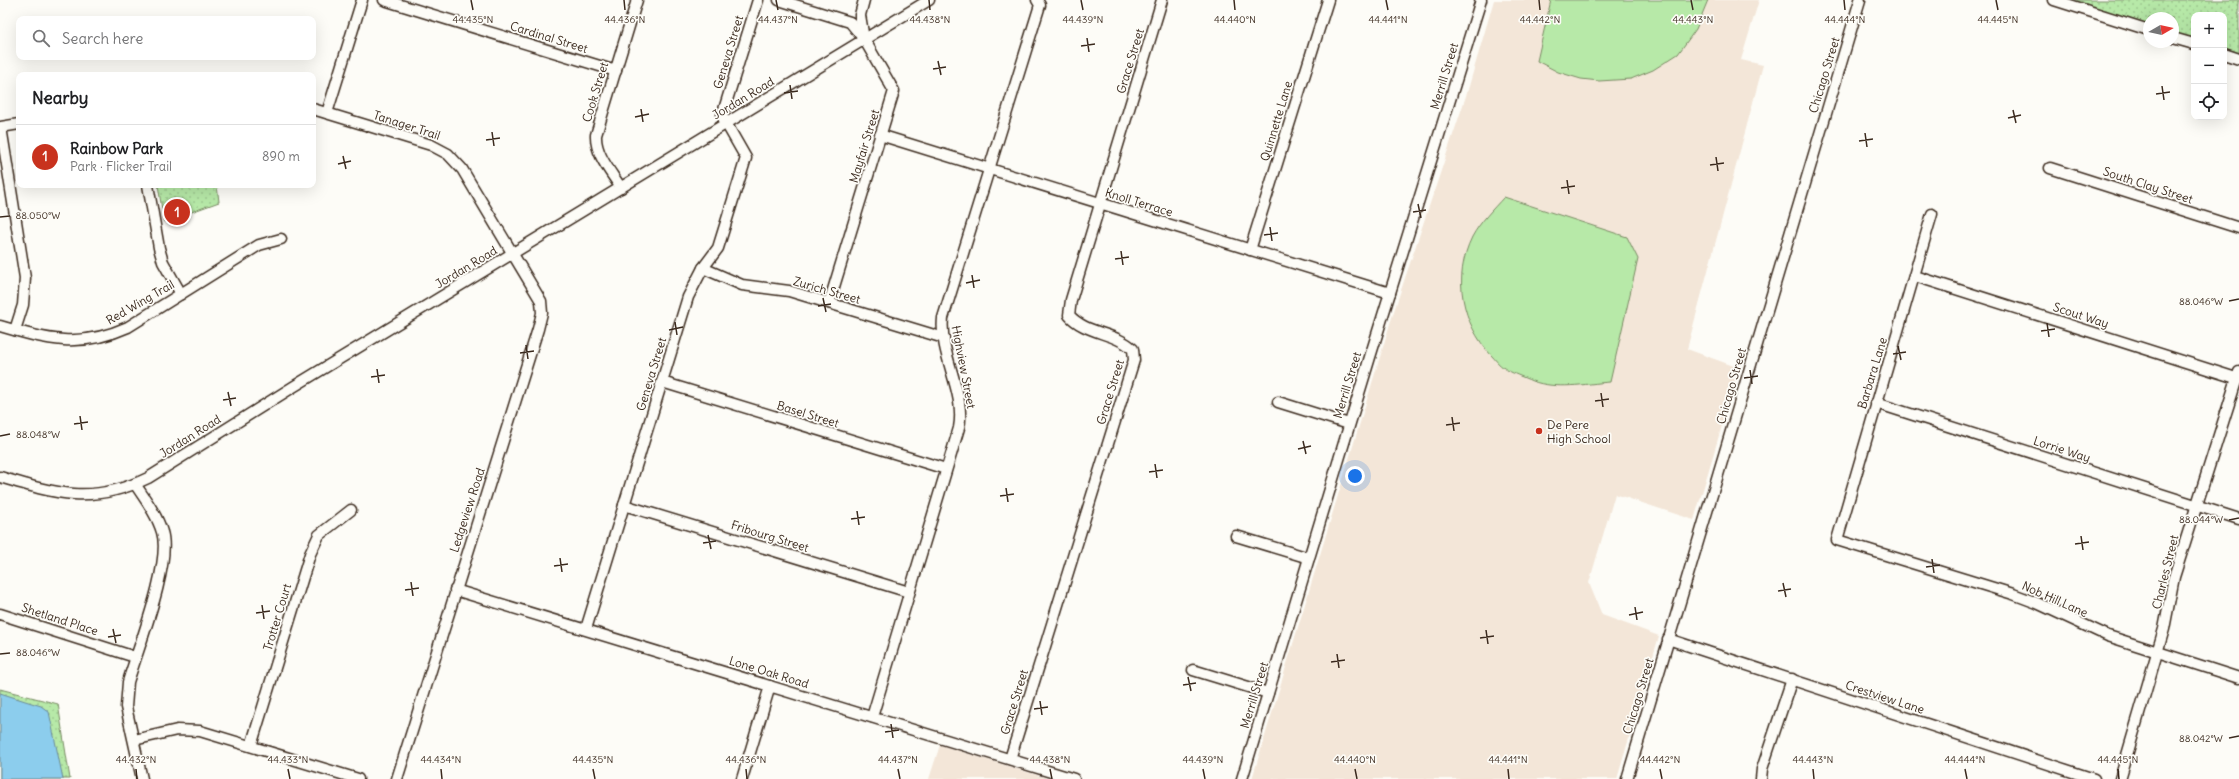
<!DOCTYPE html>
<html lang="en">
<head>
<meta charset="utf-8">
<style>
	:root { --surface:#fff; --page:#f6f6f6; --text:#202124; --muted:#757577; --line:#e0e0e0; --accent:#c8321e }
	body { margin:0; font-family:Delius,sans-serif; background:var(--page); color:var(--text) }
	.controls { position:absolute; right:12px; top:12px; display:grid; overflow:hidden; border-radius:8px; box-shadow:0 4px 16px #0002 }
	.controls button { width:36px; height:36px; display:grid; place-items:center; padding:0; border:0; border-bottom:1px solid var(--line); background:var(--surface); color:var(--text); font:20px sans-serif }
	.compass { position:absolute; left:2143px; top:12px; width:36px; height:36px; border-radius:50%; background:var(--surface); box-shadow:0 4px 16px #0002; rotate:81deg }
	.you { position:absolute; left:1355px; top:476px; width:14px; height:14px; margin:-10px; border:3px solid #fff; border-radius:50%; background:#1a73e8; box-shadow:0 0 0 6px #1a73e833 }
	.badge { display:grid; place-items:center; width:26px; height:26px; border-radius:50%; background:var(--accent); color:#fff; font-size:13px; font-weight:700 }
	.pin { position:absolute; translate:-50% -50%; border:2px solid #fff; box-shadow:0 1px 4px #0006 }
	.list { margin:0; padding:0; list-style:none }
	h2 { display:flex; justify-content:space-between; align-items:center; height:52px; margin:0; padding:0 16px; font-size:17px }
	h2 small { font-size:13px; font-weight:400; color:var(--muted) }
	.list li { display:grid; grid-template-columns:26px 1fr auto; gap:12px; align-items:center; box-sizing:border-box; height:64px; padding:0 16px; border-top:1px solid var(--line) }
	.list b { display:block; font-size:15px; white-space:nowrap }
	.list p { margin:0; font-size:13px; white-space:nowrap; color:var(--muted) }
	.list em { font-size:13px; font-style:normal; color:var(--muted) }
	.icon { flex:none; width:22px; height:22px; fill:none; stroke:currentColor; stroke-width:2; stroke-linecap:round; stroke-linejoin:round }
	.map { position:relative; flex:none; width:2239px; height:779px; overflow:hidden }
	.search { position:absolute; background:var(--surface); box-shadow:0 4px 16px #0002; left:16px; top:16px; width:300px; height:44px; display:flex; align-items:center; gap:10px; box-sizing:border-box; padding:0 14px; border-radius:8px; color:var(--muted); font-size:15px }
	.panel { position:absolute; background:var(--surface); box-shadow:0 4px 16px #0002; left:16px; top:72px; width:300px; height:116px; border-radius:8px }
	.map>svg:first-child { display:block }
</style>
</head>
<body>
<div class="map">
<svg width="2239" height="779" viewBox="0 0 2239 779">
	<defs>
		<pattern id="park-dots" width="8" height="8" patternUnits="userSpaceOnUse"><rect width="8" height="8" fill="#b7e9a8"/><path d="M2 2h.1M6 6h.1" fill="none" stroke="#9ec890" stroke-width="1.8" stroke-linecap="round"/></pattern>
	</defs>
	<rect width="100%" height="100%" fill="#fdfcf7"/>
	<filter id="ink" filterUnits="userSpaceOnUse"><feTurbulence type="fractalNoise" baseFrequency=".025" numOctaves="2"/><feDisplacementMap in="SourceGraphic" scale="8" xChannelSelector="R" yChannelSelector="G"/><feConvolveMatrix kernelMatrix="1 2 1 2 8 2 1 2 1" color-interpolation-filters="sRGB"/></filter>
	<g filter="url(#ink)">
		<!-- built -->
		<g fill="#f3e6d8">
			<path d="M1494 0H1759L1741 60 1763 65 1687 349 1739 368 1694 520 1615 494 1589 583 1602 615 1659 636 1617 779H1252L1393 314 1467 93Z"/>
			<path d="M940 745 1050 779H929Z"/>
		</g>
		<!-- park -->
		<g fill="url(#park-dots)" stroke="#798a63">
			<path d="M2054 0H2239V59L2224 54V15H2194V44L2173 38V18H2149V30Z"/>
			<path d="M158 185H217L219 202 164 222Z"/>
			<path d="M0 689 58 704 70 779H0Z"/>
		</g>
		<!-- garden -->
		<g fill="#b7e9a8" stroke="#798a63">
			<path d="M1551 0H1708L1696 29 1678 54 1653 70 1631 79 1599 81 1581 79 1558 72 1537 61Z"/>
			<path d="M1504 197 1627 237 1638 259 1610 382C1584 384 1557 390 1532 381 1523 377 1511 373 1504 368 1499 365 1495 359 1491 355 1462 323 1452 278 1472 237 1480 222 1493 209 1504 197Z"/>
		</g>
		<!-- water -->
		<path fill="#8ccded" stroke="#6c8c9a" d="M0 693 41 706 49 712 63 779H0Z"/>
		<g fill="none" stroke-linecap="round" stroke-linejoin="round">
			<defs>
				<g id="minor">
					<path d="M384 0 616 71"/>
					<path d="M779 0 850 22 863 38"/>
					<path d="M2054 0 2149 30"/>
					<path d="M2173 38 2194 44"/>
					<path d="M2224 54 2239 59"/>
					<path d="M313 109 431 145 448 154 462 169 541 301 542 313 538 329 397 779"/>
					<path d="M327 113 362 0"/>
					<path d="M880 135 1390 293"/>
					<path d="M2050 168 2239 228"/>
					<path d="M148 185 159 248 163 262 181 294"/>
					<path d="M621 188C611 172 595 154 596 135L637 0"/>
					<path d="M1932 214 1837 540 2013 594 2037 603 2108 636 2239 678"/>
					<path d="M1250 250 1328 0"/>
					<path d="M703 268 742 285 789 291 944 338"/>
					<path d="M1915 276 2239 379"/>
					<path d="M829 303 894 91 864 39 860 15 864 0"/>
					<path d="M0 326C48 340 79 349 128 327L259 245 281 239"/>
					<path d="M15 330 23 305 25 278 1 127 19 124"/>
					<path d="M662 382 946 469"/>
					<path d="M1278 402 1349 424"/>
					<path d="M1876 403 2239 519"/>
					<path d="M0 477C56 494 92 505 148 478L293 387 929 0"/>
					<path d="M135 484C145 499 157 515 162 532 172 563 138 648 128 682L126 707 142 779"/>
					<path d="M624 505 909 592"/>
					<path d="M1236 536 1309 558"/>
					<path d="M455 590 1074 779"/>
					<path d="M0 614 135 657"/>
					<path d="M586 629 688 297 703 268 718 248 746 158 722 116 758 0"/>
					<path d="M1668 639 2094 779"/>
					<path d="M1193 670 1268 693"/>
					<path d="M872 717 959 428C966 392 939 355 943 318L1040 5 1037 0"/>
					<path d="M134 740 177 730 200 731 358 779"/>
					<path d="M251 746 310 554 319 535 351 510"/>
					<path d="M1010 759 1134 360 1133 349C1115 332 1085 334 1069 315L1071 300 1162 0"/>
					<path d="M742 779 770 686"/>
					<path d="M1242 779 1370 357 1481 0"/>
					<path d="M1627 779 1860 0"/>
					<path d="M1761 779 1762 769 1792 679"/>
					<path d="M2120 779 2164 629 2174 577 2239 372"/>
				</g>
			</defs>
			<!-- minor casing -->
			<use href="#minor" stroke="#3b2a1e" stroke-width="13"/>
			<!-- minor -->
			<use href="#minor" stroke="#fdfcf7" stroke-width="10"/>
		</g>
	</g>
	<!-- ticks -->
	<path fill="none" stroke="#3b2a1e" stroke-width="1.5" d="M471 0 473 10M624 0 625 10M776 0 778 10M929 0 930 10M1081 0 1083 10M1234 0 1235 10M1386 0 1388 10M1539 0 1540 10M1691 0 1693 10M1844 0 1845 10M1996 0 1998 10M1087 38 1089 52M1081 46 1095 44M938 61 941 75M933 69 946 67M790 85 792 99M2162 86 2164 100M784 93 798 91M2156 94 2170 92M641 109 643 122M2013 110 2016 123M635 117 649 114M2008 118 2021 115M492 132 494 146M1865 133 1867 147M486 140 500 138M1859 141 1873 139M343 156 346 169M1716 157 1718 171M338 164 351 161M1710 165 1724 163M1567 180 1569 194M1561 188 1575 186M1418 204 1421 218M1413 212 1426 210M0 217 10 216M1270 227 1272 241M1264 235 1278 233M1121 251 1123 265M1115 259 1129 257M972 275 974 288M966 283 980 280M823 298 826 312M2229 301 2239 299M818 306 831 304M675 322 677 335M2047 323 2049 337M669 330 683 327M2041 331 2055 329M526 345 528 359M1898 346 1901 360M520 353 534 351M1893 354 1906 352M377 369 379 383M1750 370 1752 384M371 377 385 375M1744 378 1758 376M228 392 231 406M1601 393 1603 407M223 400 236 398M1595 401 1609 399M80 416 82 430M1452 417 1454 431M74 424 88 422M1446 425 1460 423M0 436 10 434M1303 441 1306 454M1298 449 1311 446M1155 464 1157 478M1149 472 1163 470M1006 488 1008 502M1000 496 1014 494M857 511 859 525M851 519 865 517M2229 520 2239 518M708 535 711 549M2081 536 2083 550M703 543 716 541M2075 544 2089 542M560 558 562 572M1932 559 1934 573M554 566 568 564M1926 567 1940 565M411 582 413 596M1783 583 1786 597M405 590 419 588M1778 591 1791 589M262 605 264 619M1635 607 1637 620M256 613 270 611M1629 615 1643 612M113 629 116 643M1486 630 1488 644M108 637 121 635M1480 638 1494 636M0 654 10 653M1337 654 1339 668M1331 662 1345 660M1188 677 1191 691M1183 685 1196 683M1040 701 1042 715M1034 709 1048 707M891 724 893 738M885 732 899 730M2229 738 2239 736M136 769 137 779M288 769 290 779M441 769 442 779M593 769 595 779M746 769 747 779M898 769 900 779M1050 769 1052 779M1203 769 1205 779M1355 769 1357 779M1508 769 1509 779M1660 769 1662 779M1813 769 1814 779M1965 769 1967 779M2118 769 2119 779"/>
	<!-- markers -->
	<circle fill="#c8321e" stroke="#fdfcf7" stroke-width="1.5" cx="1539" cy="431" r="4"/>
	<g text-anchor="middle" dominant-baseline="central" stroke-width="3.5" stroke-linejoin="round" paint-order="stroke">
		<!-- street labels -->
		<g font-size="12" fill="#3b2a1e" stroke="#fdfcf7">
			<text transform="translate(549 37) rotate(17)">Cardinal Street</text>
			<text transform="translate(728 52) rotate(-73)">Geneva Street</text>
			<text transform="translate(1130 61) rotate(-73)">Grace Street</text>
			<text transform="translate(1824 75) rotate(-73)">Chicago Street</text>
			<text transform="translate(1444 76) rotate(-73)">Merrill Street</text>
			<text transform="translate(595 92) rotate(-73)">Cook Street</text>
			<text transform="translate(743 98) rotate(-31)">Jordan Road</text>
			<text transform="translate(1276 121) rotate(-73)">Quinnette Lane</text>
			<text transform="translate(407 125) rotate(18)">Tanager Trail</text>
			<text transform="translate(864 146) rotate(-73)">Mayfair Street</text>
			<text transform="translate(2148 185) rotate(18)">South Clay Street</text>
			<text transform="translate(1139 202) rotate(17)">Knoll Terrace</text>
			<text transform="translate(466 267) rotate(-31)">Jordan Road</text>
			<text transform="translate(827 290) rotate(16)">Zurich Street</text>
			<text transform="translate(140 302) rotate(-30)">Red Wing Trail</text>
			<text transform="translate(2081 315) rotate(18)">Scout Way</text>
			<text transform="translate(964 367) rotate(79)">Highview Street</text>
			<text transform="translate(1872 373) rotate(-73)">Barbara Lane</text>
			<text transform="translate(651 374) rotate(-73)">Geneva Street</text>
			<text transform="translate(1347 385) rotate(-73)">Merrill Street</text>
			<text transform="translate(1731 386) rotate(-74)">Chicago Street</text>
			<text transform="translate(1110 392) rotate(-73)">Grace Street</text>
			<text transform="translate(808 414) rotate(17)">Basel Street</text>
			<text transform="translate(190 436) rotate(-32)">Jordan Road</text>
			<text transform="translate(2062 449) rotate(18)">Lorrie Way</text>
			<text transform="translate(467 510) rotate(-72)">Ledgeview Road</text>
			<text transform="translate(770 536) rotate(17)">Fribourg Street</text>
			<text transform="translate(2165 572) rotate(-76)">Charles Street</text>
			<text transform="translate(2055 599) rotate(24)">Nob Hill Lane</text>
			<text transform="translate(277 617) rotate(-73)">Trotter Court</text>
			<text transform="translate(60 619) rotate(18)">Shetland Place</text>
			<text transform="translate(769 672) rotate(17)">Lone Oak Road</text>
			<text transform="translate(1254 695) rotate(-73)">Merrill Street</text>
			<text transform="translate(1638 696) rotate(-73)">Chicago Street</text>
			<text transform="translate(1885 697) rotate(18)">Crestview Lane</text>
			<text transform="translate(1014 702) rotate(-73)">Grace Street</text>
		</g>
		<!-- poi labels -->
		<g font-size="12" fill="#3b2a1e" stroke="#fdfcf7" text-anchor="start">
			<text x="1547" y="424">De Pere<tspan x="1547" dy="14">High School</tspan></text>
		</g>
	</g>
	<g font-size="10" text-anchor="middle" fill="#3b2a1e" stroke="#fdfcf7" stroke-width="3.5" stroke-linejoin="round" paint-order="stroke">
		<text x="473" y="23">44.435°N</text>
		<text x="625" y="23">44.436°N</text>
		<text x="778" y="23">44.437°N</text>
		<text x="930" y="23">44.438°N</text>
		<text x="1083" y="23">44.439°N</text>
		<text x="1235" y="23">44.440°N</text>
		<text x="1388" y="23">44.441°N</text>
		<text x="1540" y="23">44.442°N</text>
		<text x="1693" y="23">44.443°N</text>
		<text x="1845" y="23">44.444°N</text>
		<text x="1998" y="23">44.445°N</text>
		<text x="38" y="219">88.050°W</text>
		<text x="2201" y="305">88.046°W</text>
		<text x="38" y="438">88.048°W</text>
		<text x="2201" y="523">88.044°W</text>
		<text x="38" y="656">88.046°W</text>
		<text x="2201" y="742">88.042°W</text>
		<text x="136" y="763">44.432°N</text>
		<text x="288" y="763">44.433°N</text>
		<text x="441" y="763">44.434°N</text>
		<text x="593" y="763">44.435°N</text>
		<text x="746" y="763">44.436°N</text>
		<text x="898" y="763">44.437°N</text>
		<text x="1050" y="763">44.438°N</text>
		<text x="1203" y="763">44.439°N</text>
		<text x="1355" y="763">44.440°N</text>
		<text x="1508" y="763">44.441°N</text>
		<text x="1660" y="763">44.442°N</text>
		<text x="1813" y="763">44.443°N</text>
		<text x="1965" y="763">44.444°N</text>
		<text x="2118" y="763">44.445°N</text>
	</g>
</svg>
<div class="controls">
<button>+</button>
<button>−</button>
<button><svg class="icon" aria-label="locate" viewBox="0 0 24 24"><circle cx="12" cy="12" r="6"/><path d="M12 2v4M12 18v4M2 12h4M18 12h4"/></svg></button>
</div>
<svg class="compass" viewBox="-18 -18 36 36"><path d="M0-13l5 13h-10z" fill="#e53935"/><path d="M0 13l5-13h-10z" fill="#757577"/></svg>
<div class="you"></div>
<div class="pin badge" style="left:177px;top:212px">1</div>
<div class="search"><svg class="icon" aria-label="search" viewBox="0 0 24 24"><circle cx="10" cy="10" r="6"/><path d="M15 15l6 6"/></svg>Search here</div>
<section class="panel">
<h2>Nearby<small></small></h2>
<ul class="list">
<li><span class="badge">1</span><div><b>Rainbow Park</b><p>Park · Flicker Trail</p></div><em>890 m</em></li>
</ul>
</section>
</div>
</body>
</html>
